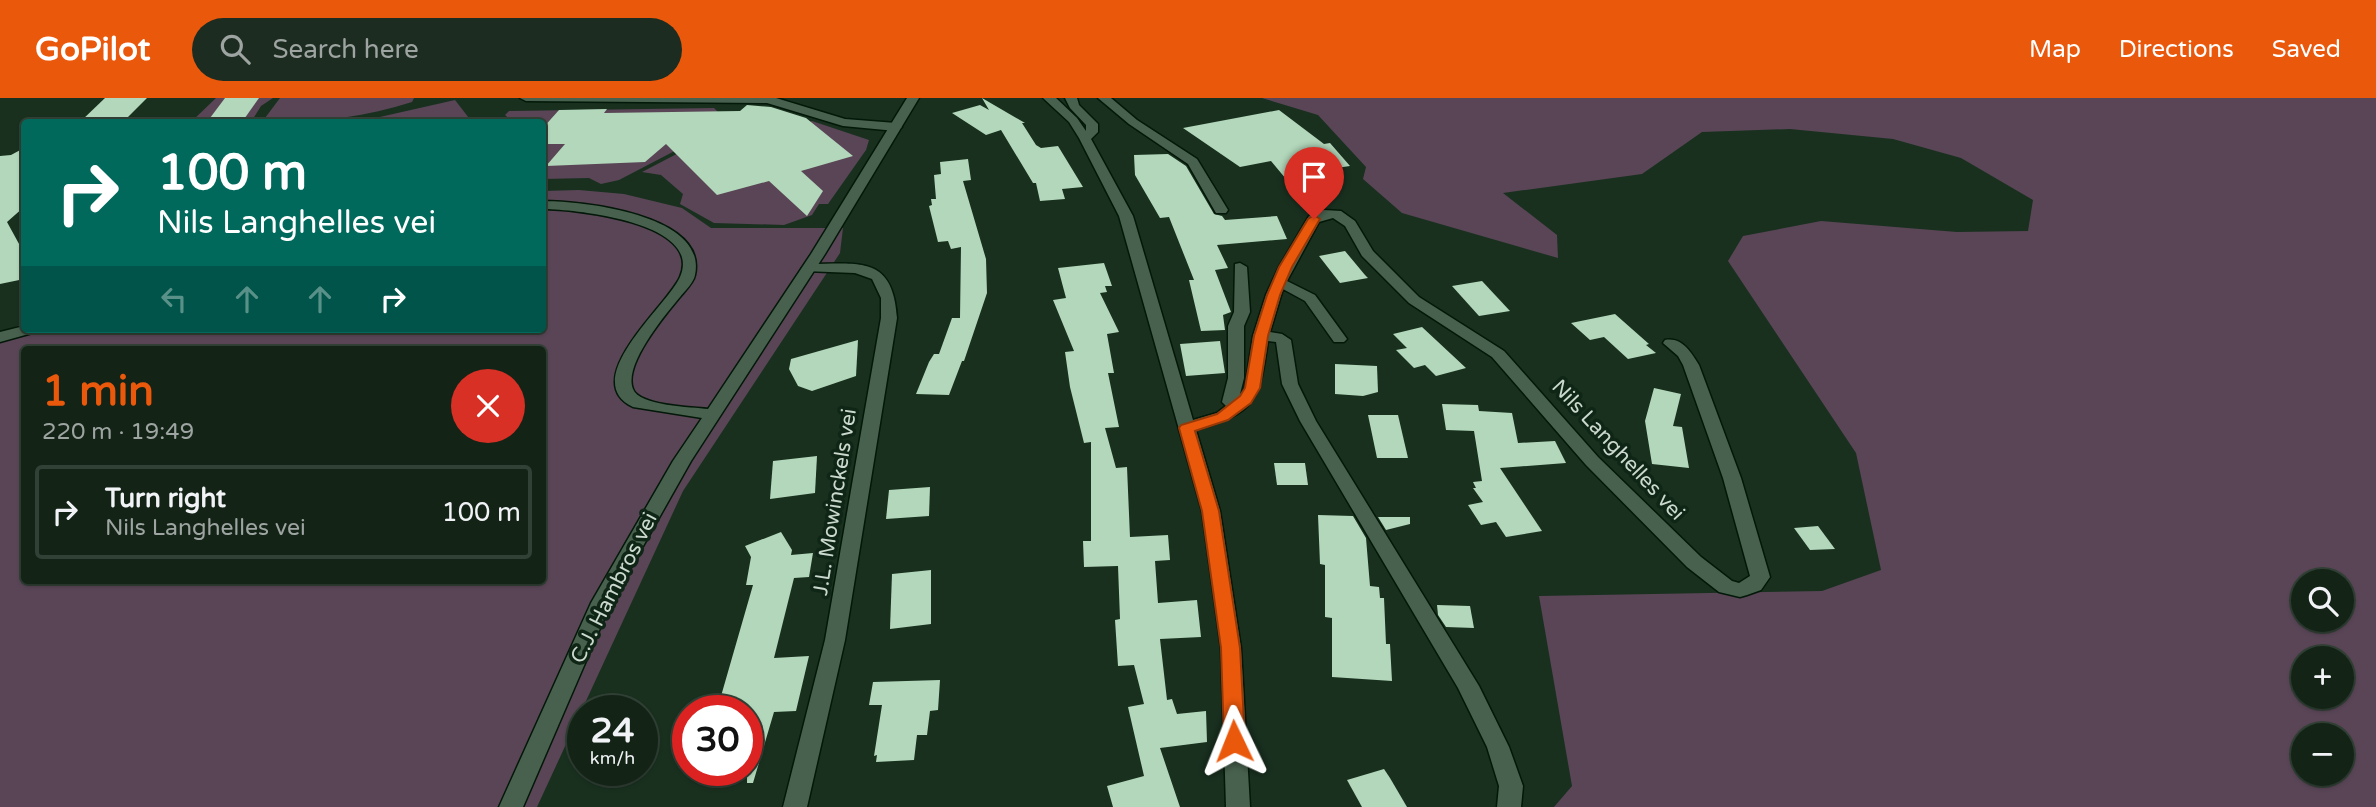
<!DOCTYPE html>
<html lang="en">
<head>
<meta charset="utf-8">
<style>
	:root { --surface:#132417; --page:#1c2c20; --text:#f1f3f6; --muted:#9da4a1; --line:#324136; --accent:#ea580c }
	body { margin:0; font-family:"Varela Round",sans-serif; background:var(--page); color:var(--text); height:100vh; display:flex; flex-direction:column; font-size:26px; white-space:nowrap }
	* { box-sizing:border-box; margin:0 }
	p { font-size:23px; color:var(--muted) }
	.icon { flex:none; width:38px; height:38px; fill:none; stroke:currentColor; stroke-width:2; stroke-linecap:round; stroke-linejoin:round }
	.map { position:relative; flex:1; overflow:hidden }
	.drawer { position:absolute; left:21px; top:248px; width:525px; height:238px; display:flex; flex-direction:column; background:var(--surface); border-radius:7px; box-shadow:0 2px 5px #0004,0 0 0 2px var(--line) }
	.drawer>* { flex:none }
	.guide { position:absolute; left:21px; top:21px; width:525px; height:214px; border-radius:7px; box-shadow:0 2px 5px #0004,0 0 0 2px var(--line); background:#00695c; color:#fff; overflow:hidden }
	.buttons { position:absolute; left:2291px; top:471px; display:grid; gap:14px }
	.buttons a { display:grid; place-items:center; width:63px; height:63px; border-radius:50%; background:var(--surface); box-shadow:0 2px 5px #0004,0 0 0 2px var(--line); font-size:35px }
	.speed { position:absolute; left:567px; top:597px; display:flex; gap:14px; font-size:35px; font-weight:700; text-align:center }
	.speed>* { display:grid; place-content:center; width:91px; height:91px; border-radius:50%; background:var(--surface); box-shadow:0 2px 5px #0004,0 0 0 2px var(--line); line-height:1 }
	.speed small { font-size:18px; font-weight:400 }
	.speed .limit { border:10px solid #d22; background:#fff; color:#111 }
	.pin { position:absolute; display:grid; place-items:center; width:60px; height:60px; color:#fff; margin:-72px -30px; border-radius:50% 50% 50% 0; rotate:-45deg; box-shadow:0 0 7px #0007 }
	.pin .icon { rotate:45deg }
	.me { position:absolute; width:77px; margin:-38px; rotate:358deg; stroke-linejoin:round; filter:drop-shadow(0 0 5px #0008) }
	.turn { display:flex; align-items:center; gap:24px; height:147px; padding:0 21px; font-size:32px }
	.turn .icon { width:91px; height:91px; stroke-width:2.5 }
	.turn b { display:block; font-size:49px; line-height:60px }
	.lanes { display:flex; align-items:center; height:66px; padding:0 21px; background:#0003; justify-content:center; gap:35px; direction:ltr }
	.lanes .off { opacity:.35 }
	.round { display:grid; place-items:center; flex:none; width:74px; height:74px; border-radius:37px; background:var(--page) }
	.headline { display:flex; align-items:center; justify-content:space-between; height:119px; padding:0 21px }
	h1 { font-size:42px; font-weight:700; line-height:52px; color:var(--accent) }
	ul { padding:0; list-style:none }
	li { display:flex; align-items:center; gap:21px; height:94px; margin:0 14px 10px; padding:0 7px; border:4px solid var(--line); border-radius:7px }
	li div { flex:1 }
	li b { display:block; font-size:26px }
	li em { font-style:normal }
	header { display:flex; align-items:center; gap:42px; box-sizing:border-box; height:98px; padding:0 35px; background:var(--accent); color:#fff }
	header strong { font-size:33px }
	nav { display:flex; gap:38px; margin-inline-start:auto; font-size:24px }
	.search { width:490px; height:63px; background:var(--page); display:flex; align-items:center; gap:18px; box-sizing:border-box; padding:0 24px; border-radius:38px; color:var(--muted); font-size:26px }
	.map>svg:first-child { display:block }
	.green { fill:#594556; fill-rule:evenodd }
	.building { fill:#b2d7ba }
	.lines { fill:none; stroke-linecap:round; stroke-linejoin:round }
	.street-casing { stroke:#031808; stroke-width:3 }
	.secondary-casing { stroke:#031808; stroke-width:3 }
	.street { fill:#48614e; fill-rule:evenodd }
	.secondary { fill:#48614e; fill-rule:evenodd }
	.route { fill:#ea580c; stroke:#983908; stroke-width:2 }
	.labels { text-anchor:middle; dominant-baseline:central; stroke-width:7; stroke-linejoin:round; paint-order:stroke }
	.street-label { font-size:21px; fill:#cad8cd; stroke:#0f2616 }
</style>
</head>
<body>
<header>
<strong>GoPilot</strong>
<div class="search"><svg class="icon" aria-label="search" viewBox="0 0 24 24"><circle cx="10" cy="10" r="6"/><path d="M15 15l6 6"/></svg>Search here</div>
<nav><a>Map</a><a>Directions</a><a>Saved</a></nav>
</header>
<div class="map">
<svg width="2376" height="709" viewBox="0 0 2376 709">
	<rect width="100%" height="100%" fill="#19301f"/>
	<g class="green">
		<path d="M216,0h57l-12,8 -10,16h-60z"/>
		<path d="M280,0h134l-2,4c-49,16 -98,21 -150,20z"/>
		<path d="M1262,0h1114v709h-822l18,-21 -33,-190 283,-5 59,-21 -25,-117 -128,-192 15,-25 78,-15 136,11 71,-1 5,-31 -72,-42 -68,-19 -103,-10 -88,3 -60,42 -139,19 54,42 1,23 -156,-45 -39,-34 3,-12 -48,-52zM2303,483h39v39h-39zM2303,560h39v38h-39zM2303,637h39v39h-39z"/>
		<path d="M455,2l17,22h-99l-2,-3z"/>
		<path d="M714,10l9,9 -35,27 -69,36 -18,4 -12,-6 -46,1 -1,-57h-29l-8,-7 4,-4z"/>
		<path d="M812,23l57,19 -3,10 -38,54h-9l-7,11 -28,10 -70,-2 -34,-19 3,-10 -22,-19 -19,-3 52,-27 103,-19z"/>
		<path d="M579,92l45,4 58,14 29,20h132l-3,25 -157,238 -146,316h-537v-473l24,-11v6h518l1,-138zM24,252h518v231h-518z"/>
	</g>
	<g class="building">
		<path d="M105,0h42l-24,24h-43z"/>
		<path d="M225,0h34l-17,24h-35z"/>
		<path d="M982,0l43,25h-3l14,22 5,3 17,-2 25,41 -21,2 3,10 -25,2 -4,-18h-3l-32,-53 -15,5 -34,-22 28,-8 9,5z"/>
		<path d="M747,7l24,2 35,11 47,38 -52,15 22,20 -16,25 -38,-35 -52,14 -51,-51 -21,18 -99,4 19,-22h-23v-15l17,-19 48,-1 -3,4 136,-2z"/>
		<path d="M1279,12l45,34 6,-1 20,23 -41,6 8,9 -26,4 -20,-24 -31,6 -57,-39z"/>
		<path d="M24,50v59l-17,15 17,31v26l-24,5v-128l11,-1z"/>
		<path d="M1168,56l18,12 28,48 8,2 3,4 52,-4 10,23 -70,6 11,23 -13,2 16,42 -8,3 2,15 -24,1 -12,-51h5l-25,-63 -9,1 -25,-43 -1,-20z"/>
		<path d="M968,61l3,21 -8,1 23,78 1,34 -23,68h-2l-13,34 -33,-1 13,-32 5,-8h5l13,-36h8l1,-71 -10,2 -3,-8 -10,1 -9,-36 3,-1 -1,-6h5l-2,-24 7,-1 -1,-12z"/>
		<path d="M1345,153l20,24 3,3 -28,5 -21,-27z"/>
		<path d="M1104,165l8,23h-7l2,6 -7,1 19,39 -12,2 7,39h-6l11,54 -14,1 11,40 11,-1 3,70 38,-2 2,25 -15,1 3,42 39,-3 4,37 -41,2 7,61 5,-1 5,15 29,-3 1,31 -47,6 20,59h-67l-6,-21 37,-10 -16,-69 16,-3 -10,-39 -16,1 -3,-46 5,-1 -2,-53 -34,1 -1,-26h8v-99l-7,1 -14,-56 -5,-35 9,-1 -21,-51 13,-2 -8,-30z"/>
		<path d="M1482,183l28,30 -31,5 -27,-30z"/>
		<path d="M1615,216l34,30 -3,1 10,8 -28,6 -24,-22 -14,3 -19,-17z"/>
		<path d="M1422,229l44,41 -30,8 -11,-11 -11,3 -18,-18 11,-2 -14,-14z"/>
		<path d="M858,242l-2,36 -44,15 -14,-5 -9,-17 2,-10z"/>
		<path d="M1220,243l5,32 -39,3 -6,-32z"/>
		<path d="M1335,266l42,2 1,26 -15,4 -28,-2z"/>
		<path d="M1654,290l27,6 -8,32 9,1 7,41 -37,-4 -7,-43z"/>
		<path d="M1442,306l36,1 1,6 33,2 6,30 37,-2 11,22 -66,5 42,63 -36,6 -10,-15 -15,3 -13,-20 15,-3 -10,-14h3l-3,-6 9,-1 -8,-50 -28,-1z"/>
		<path d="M1368,317h30l10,43h-31z"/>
		<path d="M817,358l-2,37 -45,6 3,-38z"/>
		<path d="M1274,365h31l3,22h-31z"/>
		<path d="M930,389l-1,29 -43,3 3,-29z"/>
		<path d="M1318,417l35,1 13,22 4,48 9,1 1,11h4l2,46h4l2,37 -60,-4v-59l-7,-1v-52l-5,-1z"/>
		<path d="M1378,419h32v7l-24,6z"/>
		<path d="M1818,428l17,23 -25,1 -16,-22z"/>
		<path d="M781,434l11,18 -1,5 22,-2 -4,24 -15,1 -20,80 35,-2 -13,55 -22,1 -21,71h-6v-73h-30l36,-125h-7l5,-28 -6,-11z"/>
		<path d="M931,472v54l-41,5 2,-55z"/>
		<path d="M1437,507l33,1 4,22 -28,-1 -8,-12z"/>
		<path d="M940,582l-2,30 -8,1 -3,24h-10l-3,25 -38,2 1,-7 -3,1 8,-51h-13l4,-23z"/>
		<path d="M1384,671l6,9 17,29h-45l-15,-27z"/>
	</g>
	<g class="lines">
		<g class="street-casing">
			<g id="street">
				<path d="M520,0h256l69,21 51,4 6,4 -6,4 -53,-5 -76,-23 -241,-2z"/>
				<path d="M1043,0h13l21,20 9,13v-6l-16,-17 -5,-10h12l2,7 19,19v8l-7,7 42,77 60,204 24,-7 9,-7 -4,-4 6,-24v-52l6,-14 1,-48 5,-1 7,4 3,45 -6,14v52l-4,16 5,-6 8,-52 13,-41 13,-28 30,-51 15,-6 17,1 14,10 18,30 46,46 85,54 94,106 103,100 31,24 7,2 11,-7 -27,-98 -40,-113 -5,-9 -15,-13 2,-3c17,-3 26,12 34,25l42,113 29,99 -9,13 -14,5 -7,2 -21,-5 -32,-25 -101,-102 -94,-108 -83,-54 -47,-47 -17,-30 -12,-8 -14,4 -32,59 28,14 32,44 -3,3h-10l-29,-41 -22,-12 -13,43 12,2 9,6 7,44 18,37 163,265 30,61 14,39 -2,21h-24l2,-21 -12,-39 -29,-59 -158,-267 -18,-37 -6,-42 -8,-1c-9,60 -11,71 -72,89l24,81 21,137 9,159h-24l-5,-159 -19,-137 -83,-295 -40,-78 -10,-16z"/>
				<path d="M1098,0h13l26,22 60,39 31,51 -2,3h-10l-28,-49 -59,-40z"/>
				<path d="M809,166c50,0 84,-9 88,54l-52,322 -38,167h-24l42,-167 56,-322v-20l-9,-19 -17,-6 -51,-2 -2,-3z"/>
			</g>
		</g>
		<g class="secondary-casing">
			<g id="secondary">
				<path d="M907,0h12l-94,156 -134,207 -80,142 -88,204h-24l92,-204 82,-142 29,-43 -69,-11c-56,-27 35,-102 47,-130 24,-55 -107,-68 -138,-68v-8c39,0 166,13 153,74 -1,7 -10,16 -15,22 -15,18 -57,68 -47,92 6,17 59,18 75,20l103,-155z"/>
				<path d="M24,228v3h15l-3,3 -36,10v-10z"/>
			</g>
		</g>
		<use href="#street" class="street"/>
		<use href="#secondary" class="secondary"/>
	</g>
	<path class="route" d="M1314,117l6,4 -28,48 -12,28 -12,41 -8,52 -9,15 -23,17 -33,11 24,80 21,137 5,93 -3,6 -8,2 -7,-2 -3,-6 -3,-93 -19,-137 -23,-83 2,-3 36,-11 23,-18 5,-8 9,-52 13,-41 12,-28 29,-48z"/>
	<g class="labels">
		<g class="street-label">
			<text transform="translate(1618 352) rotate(47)">Nils Langhelles vei</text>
			<text transform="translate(835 404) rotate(-81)">J.L. Mowinckels vei</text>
			<text transform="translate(614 490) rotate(-63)">C.J. Hambros vei</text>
		</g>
	</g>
</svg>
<div class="buttons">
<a><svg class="icon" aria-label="search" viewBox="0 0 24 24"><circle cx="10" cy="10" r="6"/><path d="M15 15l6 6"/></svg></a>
<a>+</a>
<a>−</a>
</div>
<div class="speed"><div>24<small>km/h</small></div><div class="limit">30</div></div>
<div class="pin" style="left:1314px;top:121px;background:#d93025"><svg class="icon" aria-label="arrive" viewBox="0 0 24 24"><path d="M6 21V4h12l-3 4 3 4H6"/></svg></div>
<svg class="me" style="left:1234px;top:643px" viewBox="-20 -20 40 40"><path d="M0-17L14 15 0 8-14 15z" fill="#ea580c" stroke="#fff" stroke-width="4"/></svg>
<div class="guide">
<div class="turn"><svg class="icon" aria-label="right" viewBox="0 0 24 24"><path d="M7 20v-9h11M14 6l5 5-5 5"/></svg><div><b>100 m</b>Nils Langhelles vei</div></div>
<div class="lanes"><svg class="icon off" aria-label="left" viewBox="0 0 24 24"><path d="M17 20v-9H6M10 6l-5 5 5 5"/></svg><svg class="icon off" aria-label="ahead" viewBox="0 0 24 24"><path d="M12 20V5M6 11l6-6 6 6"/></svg><svg class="icon off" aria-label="ahead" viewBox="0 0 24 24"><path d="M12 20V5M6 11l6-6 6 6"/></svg><svg class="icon" aria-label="right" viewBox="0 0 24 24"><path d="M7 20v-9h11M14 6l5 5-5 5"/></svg></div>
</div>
<section class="drawer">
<div class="headline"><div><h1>1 min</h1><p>220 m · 19:49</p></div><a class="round" style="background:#d93025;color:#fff"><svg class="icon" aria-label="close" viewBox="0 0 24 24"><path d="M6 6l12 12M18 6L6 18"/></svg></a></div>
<ul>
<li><svg class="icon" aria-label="right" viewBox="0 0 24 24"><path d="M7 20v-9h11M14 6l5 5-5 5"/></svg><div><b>Turn right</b><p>Nils Langhelles vei</p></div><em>100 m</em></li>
</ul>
</section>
</div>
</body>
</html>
